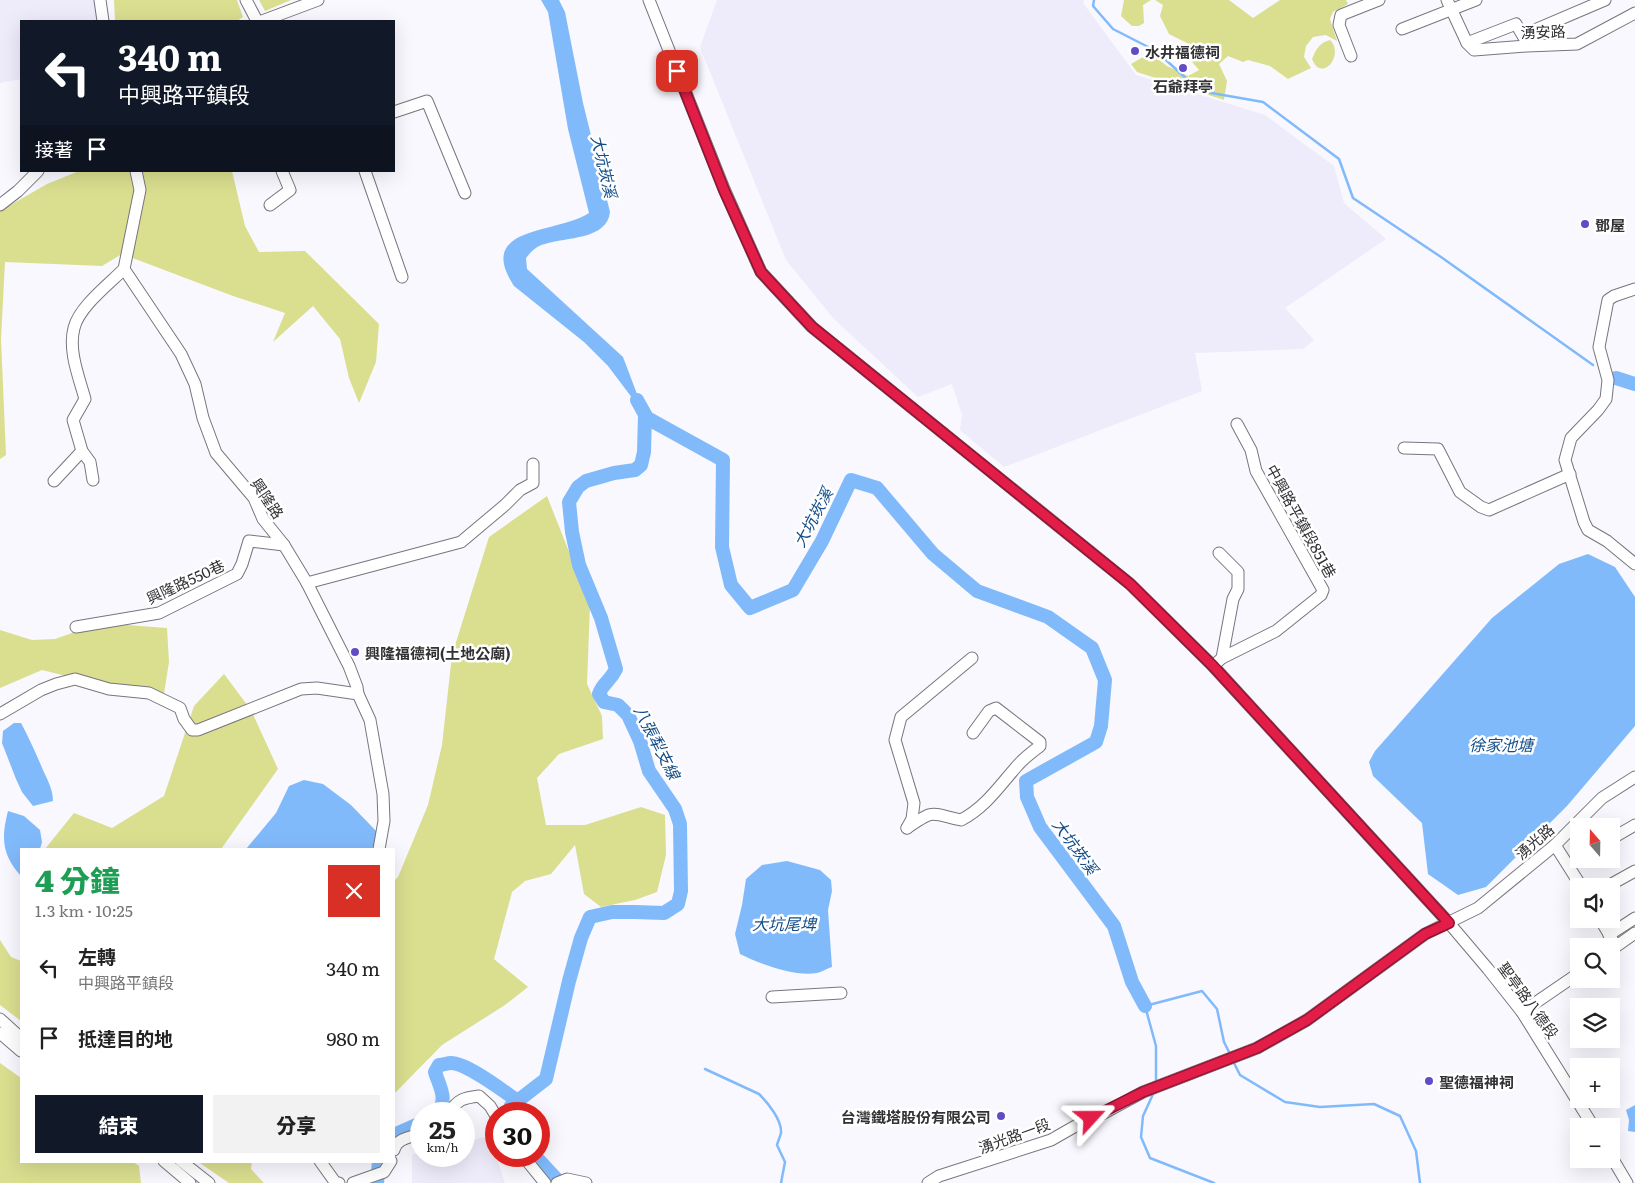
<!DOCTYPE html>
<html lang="zh-TW">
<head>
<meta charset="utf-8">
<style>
	:root { --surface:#fff; --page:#f2f2f2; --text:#222; --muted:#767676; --accent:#111827 }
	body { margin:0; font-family:Literata,"Noto Sans TC",serif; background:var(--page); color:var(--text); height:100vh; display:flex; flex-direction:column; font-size:19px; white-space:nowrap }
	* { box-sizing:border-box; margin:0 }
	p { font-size:16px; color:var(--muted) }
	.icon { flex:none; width:28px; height:28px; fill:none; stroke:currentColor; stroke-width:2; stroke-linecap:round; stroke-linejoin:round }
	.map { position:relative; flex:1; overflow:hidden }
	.sheet { position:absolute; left:20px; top:848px; width:375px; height:315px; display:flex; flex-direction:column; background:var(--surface); border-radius:0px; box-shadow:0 5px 20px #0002 }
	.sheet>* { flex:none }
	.guide { position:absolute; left:20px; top:20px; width:375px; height:152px; border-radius:0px; box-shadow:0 5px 20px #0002; background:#111827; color:#fff; overflow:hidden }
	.needle { width:32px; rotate:340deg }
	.controls { position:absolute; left:1570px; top:818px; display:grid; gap:10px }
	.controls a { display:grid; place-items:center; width:50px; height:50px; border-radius:0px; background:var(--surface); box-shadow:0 5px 20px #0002; font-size:25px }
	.speed { position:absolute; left:410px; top:1102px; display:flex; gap:10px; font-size:25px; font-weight:700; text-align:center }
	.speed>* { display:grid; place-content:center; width:65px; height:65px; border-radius:50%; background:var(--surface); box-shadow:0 5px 20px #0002; line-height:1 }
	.speed small { font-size:12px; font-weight:400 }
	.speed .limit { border:8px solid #d22; background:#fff; color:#111 }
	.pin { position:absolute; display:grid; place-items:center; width:42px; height:42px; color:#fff; margin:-21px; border-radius:10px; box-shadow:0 2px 8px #0006 }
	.me { position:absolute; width:55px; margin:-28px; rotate:66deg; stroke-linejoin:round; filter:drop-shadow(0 0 4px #0008) }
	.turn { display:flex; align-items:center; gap:18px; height:105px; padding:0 15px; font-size:22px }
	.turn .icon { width:65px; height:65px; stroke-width:2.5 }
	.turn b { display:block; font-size:35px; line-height:42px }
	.then { display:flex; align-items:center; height:48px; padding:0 15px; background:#0003; gap:10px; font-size:19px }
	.round { display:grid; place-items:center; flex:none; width:52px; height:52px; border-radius:0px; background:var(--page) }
	.headline { display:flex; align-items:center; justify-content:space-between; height:85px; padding:0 15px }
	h1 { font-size:30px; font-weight:800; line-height:38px; color:#1e9e55 }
	.primary-button { display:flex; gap:10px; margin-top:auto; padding:10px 15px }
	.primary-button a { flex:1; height:58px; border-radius:0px; background:var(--accent); color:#fff; font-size:20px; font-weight:800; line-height:58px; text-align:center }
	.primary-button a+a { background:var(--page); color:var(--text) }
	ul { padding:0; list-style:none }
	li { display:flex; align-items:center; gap:15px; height:70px; padding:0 15px }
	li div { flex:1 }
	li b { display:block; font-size:19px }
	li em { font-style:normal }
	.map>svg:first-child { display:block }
	.built { fill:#eeebfa }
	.green { fill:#dade8f }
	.water { fill:#81bafb }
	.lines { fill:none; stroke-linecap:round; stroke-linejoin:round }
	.stream { stroke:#81bafb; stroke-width:2.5 }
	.river { stroke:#81bafb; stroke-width:14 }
	.minor-casing { stroke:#77767d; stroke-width:13 }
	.minor { stroke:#fff; stroke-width:11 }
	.route-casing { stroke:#92132f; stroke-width:12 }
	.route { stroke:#e11d48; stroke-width:9 }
	.poi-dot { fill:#614cc5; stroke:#fff; stroke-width:2 }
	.labels { text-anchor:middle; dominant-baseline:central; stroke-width:5; stroke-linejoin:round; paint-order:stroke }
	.street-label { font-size:15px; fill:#323235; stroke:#fff }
	.poi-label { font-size:15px; font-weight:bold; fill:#323235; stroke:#fff; text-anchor:start }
	.water-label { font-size:16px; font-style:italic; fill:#134d88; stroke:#fff }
</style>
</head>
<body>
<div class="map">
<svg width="1635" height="1183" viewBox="0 0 1635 1183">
	<rect width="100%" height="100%" fill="#f9f8fe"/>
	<g class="built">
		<path d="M0,0h96l3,21h-78v58l-21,4z"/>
		<path d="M717,0h367l-1,3 53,72 129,40 69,51 10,37 42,36 -101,69 29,32 -11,9 -108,4 7,38 -198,76 -44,-37 2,-15 -10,-31 -34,13 -84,-78 -48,-59 -86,-213z"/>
		<path d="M489,1136l16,47h-93v-28l9,-3v4h43v-14z"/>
	</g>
	<g class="green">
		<path d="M114,0h123l6,17 -6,4h-122z"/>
		<path d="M259,0h32l-26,11z"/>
		<path d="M1124,0h27l-8,5 1,18 -5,3h-7l-11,-10z"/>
		<path d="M1155,0h74l24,18 27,-18h66l2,4 -15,8 -3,7 7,22 -11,-6 -13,2 -7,9 -2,11 7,11 -23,11 -18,-13 -22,-6 -5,2 -15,-6 -9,8 8,17 -3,19 -87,-28 -6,-8 19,-11 17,13 21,10 11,-6 -12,-14v-13l-18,-9 -9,-18 3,-11z"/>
		<path d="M1330,40c15,14 -8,44 -18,19 4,-10 7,-16 18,-19z"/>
		<path d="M79,171h153l13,55 14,26 46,-1 74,73 -3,38 -17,41 -10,-25 -9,-39 -27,-33 -40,36 12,-29 -52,-17 -111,-42 -20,12 -97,-4 -4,77 5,116 -6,4v-248l47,-27z"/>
		<path d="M547,496l43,109 -3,79 15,32 1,23 -44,15 -22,24 9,47h39l56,-18 24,8 1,40 -9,37 -22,8 -34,7 -17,-13 -9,-49 -24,29 -26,7 -13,11 -18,67 34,28 -23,18 -63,40 -48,49v-213l4,-4 30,-72 14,-60 10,-90 37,-118z"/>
		<path d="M100,623l67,5 2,34 -6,38 -121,-30 -42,18v-58l32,10 23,-1z"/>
		<path d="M224,674l27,36 27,59 -57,80h-176l29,-36 38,15 52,-32 30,-90z"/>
		<path d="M0,940l11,17 10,4v60l-21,-16z"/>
		<path d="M0,1063l21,15v83h111l7,5 2,17h-141z"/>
		<path d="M197,1161h55l-1,8 13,14h-35z"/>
	</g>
	<g class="water">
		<path d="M541,0h18l6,12 18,91 27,109c-3,28 -44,25 -65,32 -9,2 -13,7 -19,14l1,11 96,88 22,58 -37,-49 -24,-24 -70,-56c-40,-61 44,-52 75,-73l-21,-84 -20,-117z"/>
		<path d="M1588,554l27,13 20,30v129l-68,80 -81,81 -28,8 -30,-21 -6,-51 -49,-47 -4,-14 6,-11 117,-133 67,-54z"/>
		<path d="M14,723h7c7,13 13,26 19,40 5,13 13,24 13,38l-20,5 -11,-14 -6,-13 -14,-36 1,-12z"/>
		<path d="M304,780l19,4 28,21 28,29 -7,15h-126l30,-36 13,-27z"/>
		<path d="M8,811l16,5 16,14 2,12 -2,7h-19v27c-19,-21 -20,-38 -13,-65z"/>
		<path d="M787,861l33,9 11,10 1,11 -4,19 4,57c-4,1 -10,5 -15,6 -22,4 -57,-9 -77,-19l-5,-20 7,-29 4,-26 16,-14z"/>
		<path d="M1635,1105v27l-7,-1 1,-11 -3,-10z"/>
	</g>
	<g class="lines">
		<g class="stream">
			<path d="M1094,0l-1,6 20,23 43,22 44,40 63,11 76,57 14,39 88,59 152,108"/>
			<path d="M1233,1061l7,14 45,27 35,5 54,-3 26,12 16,35 4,32"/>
			<path d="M705,1069l54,25c9,9 23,26 22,39 -1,4 -3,8 -4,12l8,17 -4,21"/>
			<path d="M1156,1082v-36l-11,-40 57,-15 15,18 7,33 6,12"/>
			<path d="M1154,1092l-11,24 -2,21 9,21 64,25"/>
		</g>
		<g class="river">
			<path d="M1616,378l19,6"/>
			<path d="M637,400l10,18 76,42 -1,87 9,38 19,23 43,-18 29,-49 29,-61 26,8 56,66 44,37 71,26 44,31 13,32 -4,46 -5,16 -70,39 1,16 13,30 74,99 18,56 13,24"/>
			<path d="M435,1114c15,-13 4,-28 0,-42l4,-7c4,0 8,-2 12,-2 16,0 52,28 67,38"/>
			<path d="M510,1114l1,-8 35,-27 23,-98 12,-43 9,-21 22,-5h23l29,1 14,-9 3,-13 -1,-67 -5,-15 -26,-38 -9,-30 -12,-26 -10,-10 -14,-3 -5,-8c4,-12 11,-12 17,-25l-15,-51 -22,-53 -7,-33 -3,-30 9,-15 8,-6 28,-8 21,-3 6,-5 3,-13 1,-37"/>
			<path d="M394,1135l27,-12"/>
			<path d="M535,1156l25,27"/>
			<path d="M377,1183l2,-22"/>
		</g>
		<g class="minor-casing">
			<g id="minor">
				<path d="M100,0l3,21"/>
				<path d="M246,0l11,21"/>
				<path d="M649,0l75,189 37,83 51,55 318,257 83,82 236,257 39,46 34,43 71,114"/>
				<path d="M1447,0l20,43 7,7 53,-4 50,-2 58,-31"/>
				<path d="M262,21l56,-21"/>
				<path d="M1402,29l74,-29"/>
				<path d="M1523,35l82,-35"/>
				<path d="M1467,43l49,-19 10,17"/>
				<path d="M1351,56l-12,-31 2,-10 38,-15"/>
				<path d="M394,112l33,-11 38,92"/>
				<path d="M136,171l4,19 -16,79 57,85 14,30 8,34 13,35 38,45 9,21 21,26 23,38 42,83 8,21 1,7 12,26 13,74 1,27 -5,28"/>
				<path d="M365,171l37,106"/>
				<path d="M0,205l18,-14 20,-20"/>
				<path d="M270,205l20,-15 -8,-19"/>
				<path d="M1635,289l-21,7 -6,4 -9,47 9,33 -2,19 -8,11 -27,28 -6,22 19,62 4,8 19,11 28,23"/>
				<path d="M1404,448l34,1 22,43 21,15 8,3 81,-36"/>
				<path d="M93,480l-3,-18 -8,-11 -9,-31 12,-21c-6,-22 -17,-48 -11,-71 5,-21 35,-44 50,-59"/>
				<path d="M54,481l28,-30"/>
				<path d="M1219,553l19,19v17l-5,10 -11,59"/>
				<path d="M307,583l154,-41 44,-37 15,-15 13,-7v-19"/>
				<path d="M76,627l83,-14 78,-39 5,-10 7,-23 35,4"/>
				<path d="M1213,666l9,-8 54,-27 45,-36 2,-5 -67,-119 -5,-21 -14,-26"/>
				<path d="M0,714l41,-24 15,-6 19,-5 34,10 40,4 31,15 4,11 8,11h6l103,-41 16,-1 41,6"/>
				<path d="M907,828c28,-19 22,-15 54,-8 25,-13 39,-35 57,-55 6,-7 14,-13 22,-19v-4l-44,-34 -7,3 -16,22"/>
				<path d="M907,828l5,-9 2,-16 -19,-63 6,-23 71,-59"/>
				<path d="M1611,839l24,-14"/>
				<path d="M1555,845l26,41"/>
				<path d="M1608,886l27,-15"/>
				<path d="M1600,919l16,27"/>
				<path d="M1609,935l26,-17"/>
				<path d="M1611,950l24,-17"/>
				<path d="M772,997l69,-4"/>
				<path d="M1522,1012l57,-39"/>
				<path d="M0,1019l21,19"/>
				<path d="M0,1033l21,18"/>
				<path d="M448,1114c10,-15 15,-16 31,-18l11,10 6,10"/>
				<path d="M394,1150c3,-12 17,-13 27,-16"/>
				<path d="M523,1156l22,27"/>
				<path d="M1611,1156l16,27"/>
				<path d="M164,1161l26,22"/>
				<path d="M181,1161l28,22"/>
				<path d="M320,1161l15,21 4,1"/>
				<path d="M353,1183l31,-11 7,-11"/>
				<path d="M557,1183l10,-4 19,4"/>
				<path d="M928,1183l11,-7 112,-36 28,-16 25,-11 39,-21 114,-44 50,-28 118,-86 53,-26 77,-63 47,-47 33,-21"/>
			</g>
		</g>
		<use href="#minor" class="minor"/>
	</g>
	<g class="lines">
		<g class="route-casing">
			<path id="route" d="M677,71l47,119 37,82 51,55 318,257 83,82 236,257 -24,11 -118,86 -50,28 -114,44 -52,26"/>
		</g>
		<use href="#route" class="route"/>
	</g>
	<g class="poi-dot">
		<circle cx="1135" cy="51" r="5"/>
		<circle cx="1183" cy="68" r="5"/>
		<circle cx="1585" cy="224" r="5"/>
		<circle cx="355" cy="652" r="5"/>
		<circle cx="1429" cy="1081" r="5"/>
		<circle cx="1001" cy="1116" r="5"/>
	</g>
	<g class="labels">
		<g class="street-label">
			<text transform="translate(1543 31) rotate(-2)">湧安路</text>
			<text transform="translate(268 498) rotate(56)">興隆路</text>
			<text transform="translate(1302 521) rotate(61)">中興路平鎮段851巷</text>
			<text transform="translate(185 581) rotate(-25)">興隆路550巷</text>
			<text transform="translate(1534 841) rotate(-41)">湧光路</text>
			<text transform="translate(1529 1000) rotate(54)">聖亭路八德段</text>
			<text transform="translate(1014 1135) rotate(-20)">湧光路一段</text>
		</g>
		<g class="poi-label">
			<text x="1145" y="51">水井福德祠</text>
			<text x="1183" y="85" text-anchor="middle">石爺拜亭</text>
			<text x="1595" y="224">鄧屋</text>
			<text x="365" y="652">興隆福德祠(土地公廟)</text>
			<text x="1439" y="1081">聖德福神祠</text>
			<text x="991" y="1116" text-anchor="end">台灣鐵塔股份有限公司</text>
		</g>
		<g class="water-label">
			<text transform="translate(605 166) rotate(77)">大坑崁溪</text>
			<text transform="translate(812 517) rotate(-62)">大坑崁溪</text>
			<text transform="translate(658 742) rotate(63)">八張犁支線</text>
			<text x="1501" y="744">徐家池塘</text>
			<text transform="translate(1076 846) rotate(54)">大坑崁溪</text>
			<text x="784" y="923">大坑尾埤</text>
		</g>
	</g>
</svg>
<div class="controls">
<a><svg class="needle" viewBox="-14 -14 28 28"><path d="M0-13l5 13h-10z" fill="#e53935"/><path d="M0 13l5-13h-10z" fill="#767676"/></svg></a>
<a><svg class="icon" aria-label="sound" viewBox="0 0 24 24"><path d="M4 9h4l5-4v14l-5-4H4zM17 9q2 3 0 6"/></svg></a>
<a><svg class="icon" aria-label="search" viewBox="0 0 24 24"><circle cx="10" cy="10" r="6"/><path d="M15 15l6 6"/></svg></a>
<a><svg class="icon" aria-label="layers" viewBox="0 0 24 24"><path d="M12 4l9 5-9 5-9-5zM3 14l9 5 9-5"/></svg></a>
<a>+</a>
<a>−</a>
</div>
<div class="speed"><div>25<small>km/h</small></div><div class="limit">30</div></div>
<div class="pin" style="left:677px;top:71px;background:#d93025"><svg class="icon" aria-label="arrive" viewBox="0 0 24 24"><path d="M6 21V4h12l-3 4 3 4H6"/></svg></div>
<svg class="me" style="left:1091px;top:1118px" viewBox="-20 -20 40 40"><path d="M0-17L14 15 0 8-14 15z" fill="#e11d48" stroke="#fff" stroke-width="4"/></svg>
<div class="guide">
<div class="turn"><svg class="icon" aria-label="left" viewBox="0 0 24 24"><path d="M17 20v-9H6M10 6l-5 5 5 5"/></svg><div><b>340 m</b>中興路平鎮段</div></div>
<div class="then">接著<svg class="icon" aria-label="arrive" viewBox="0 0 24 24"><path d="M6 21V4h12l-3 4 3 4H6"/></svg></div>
</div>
<section class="sheet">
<div class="headline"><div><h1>4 分鐘</h1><p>1.3 km · 10:25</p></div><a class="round" style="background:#d93025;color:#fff"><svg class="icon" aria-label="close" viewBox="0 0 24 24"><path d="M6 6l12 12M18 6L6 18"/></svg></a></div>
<ul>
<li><svg class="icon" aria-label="left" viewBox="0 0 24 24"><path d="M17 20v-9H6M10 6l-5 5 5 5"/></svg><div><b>左轉</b><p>中興路平鎮段</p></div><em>340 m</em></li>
<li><svg class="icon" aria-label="arrive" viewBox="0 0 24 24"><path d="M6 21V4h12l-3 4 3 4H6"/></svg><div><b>抵達目的地</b></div><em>980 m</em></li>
</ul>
<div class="primary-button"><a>結束</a><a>分享</a></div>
</section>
</div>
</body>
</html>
